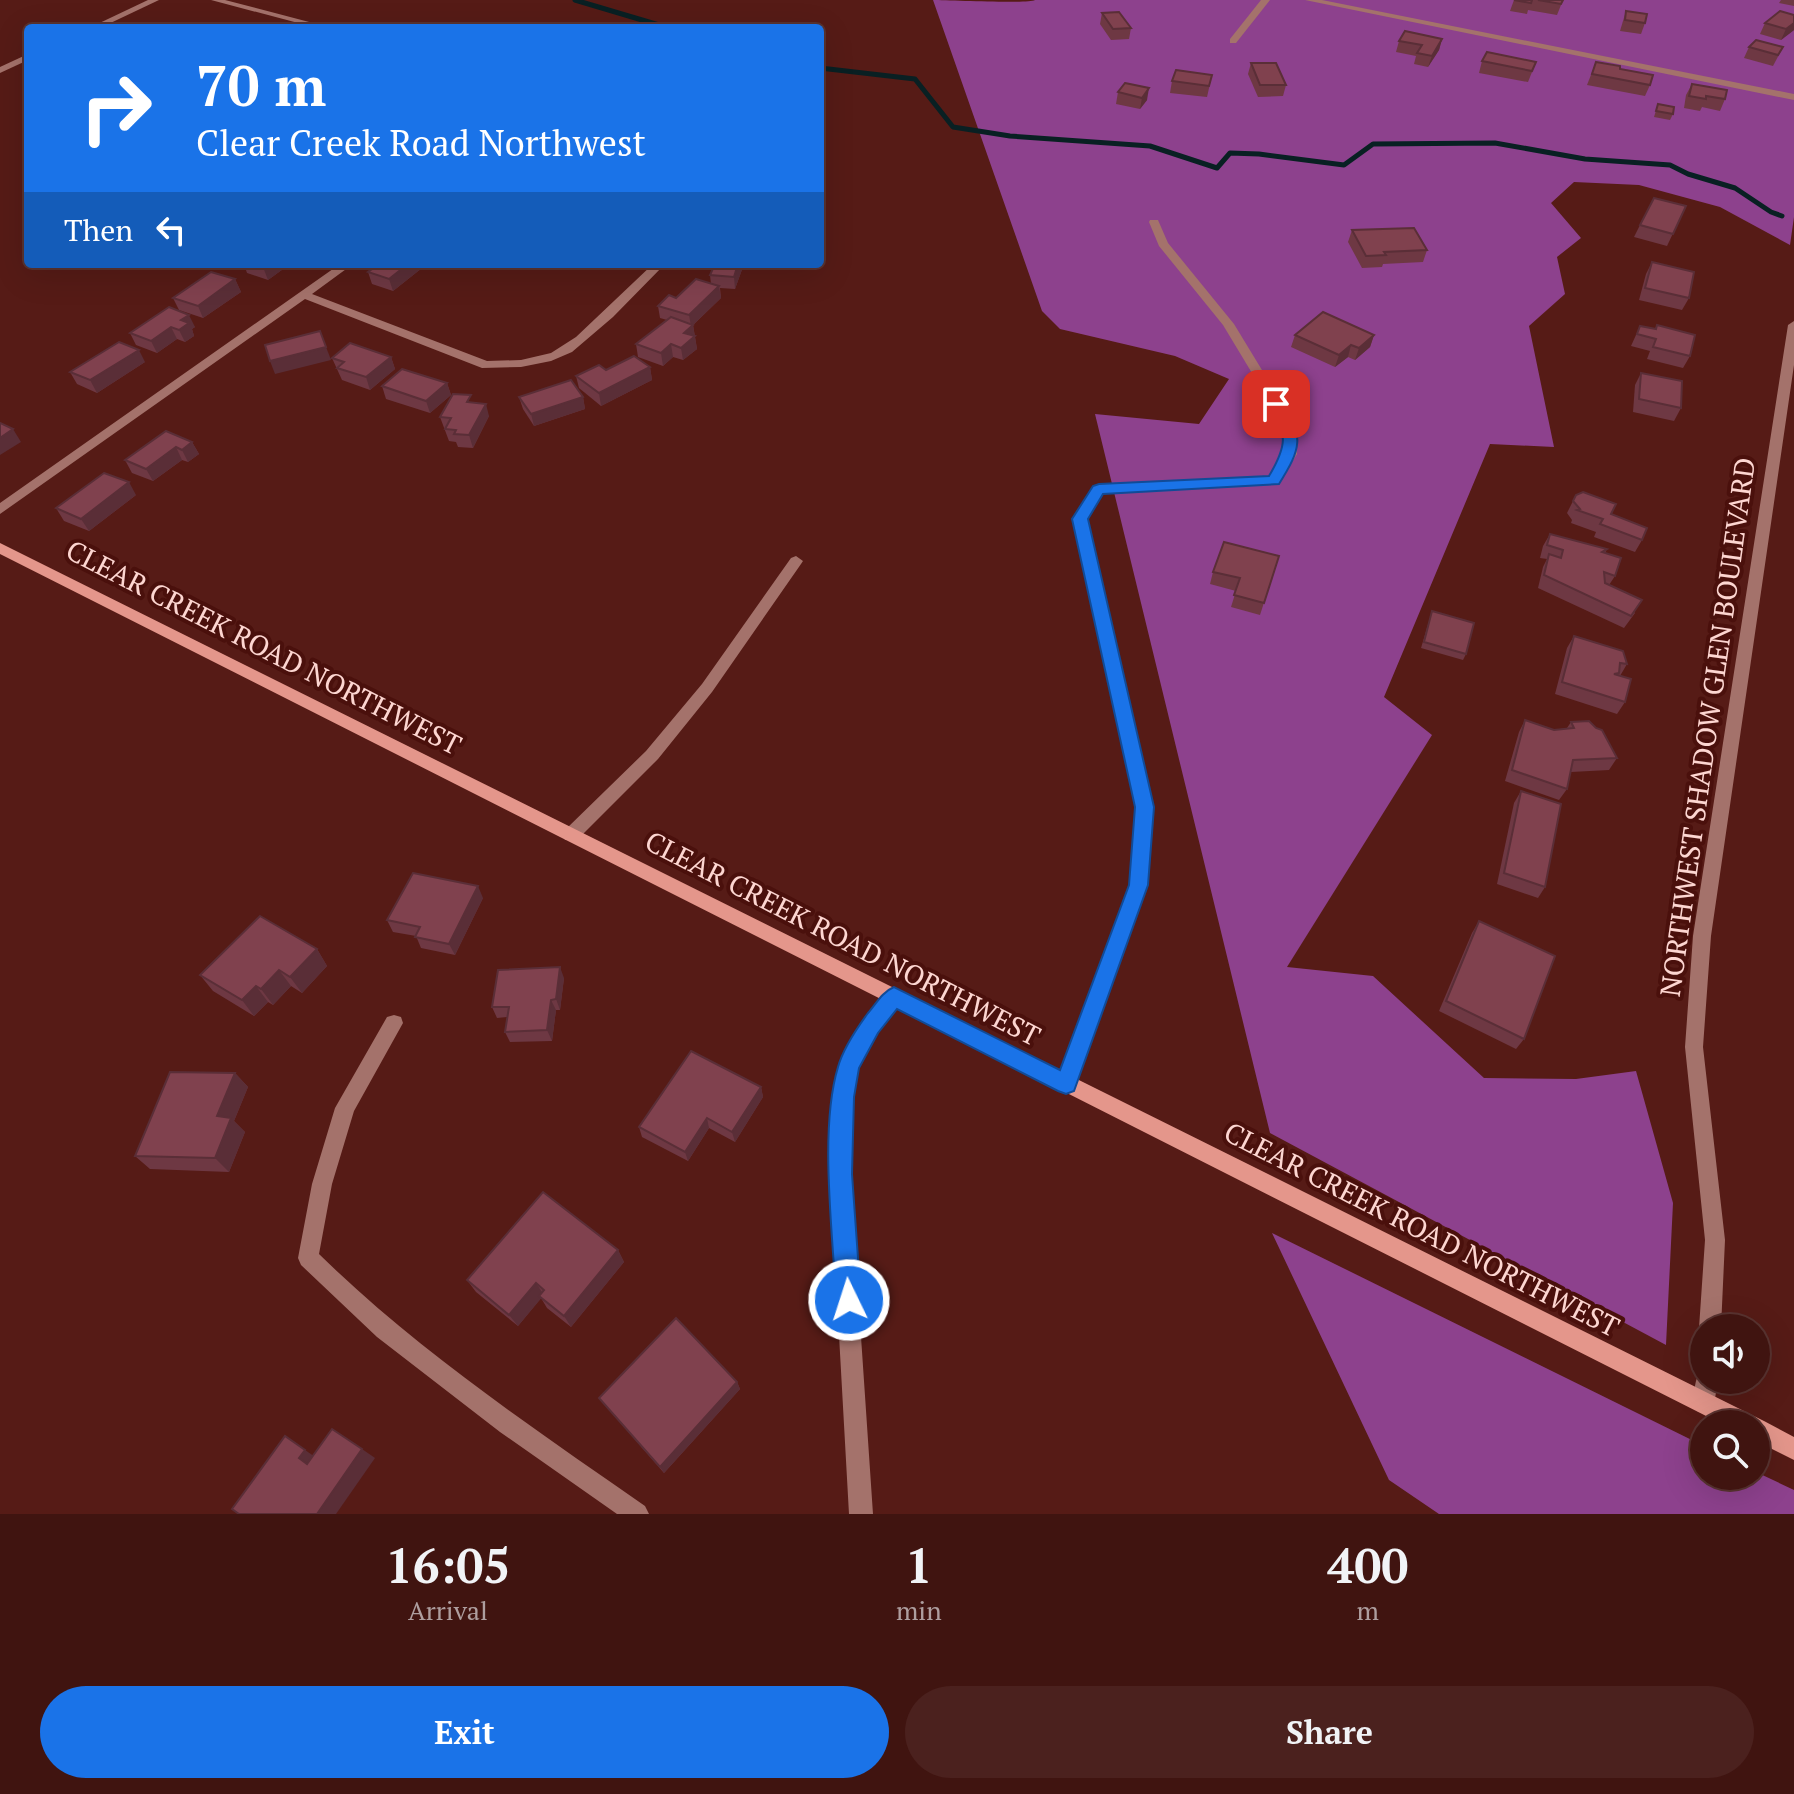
<!DOCTYPE html>
<html lang="en">
<head>
<meta charset="utf-8">
<style>
	:root { --surface:#401410; --page:#4b211e; --text:#f1f3f6; --muted:#ae9e9f; --line:#593330; --accent:#1a73e8 }
	body { margin:0; font-family:"PT Serif",serif; background:var(--page); color:var(--text); height:100vh; display:flex; flex-direction:column; font-size:30px; white-space:nowrap }
	* { box-sizing:border-box; margin:0 }
	p { font-size:26px; color:var(--muted) }
	.icon { flex:none; width:44px; height:44px; fill:none; stroke:currentColor; stroke-width:2; stroke-linecap:round; stroke-linejoin:round }
	.map { position:relative; height:1514px; overflow:hidden }
	.sheet { display:flex; flex-direction:column; background:var(--surface); flex:1 }
	.sheet>* { flex:none }
	.hud { position:absolute; left:24px; top:24px; width:800px; height:244px; border-radius:8px; box-shadow:0 8px 32px #0002,0 0 0 2px var(--line); background:#1a73e8; color:#fff; overflow:hidden }
	.controls { position:absolute; left:1690px; top:1314px; display:grid; gap:16px }
	.controls a { display:grid; place-items:center; width:80px; height:80px; border-radius:50%; background:var(--surface); box-shadow:0 8px 32px #0002,0 0 0 2px var(--line); font-size:40px }
	.pin { position:absolute; display:grid; place-items:center; width:68px; height:68px; color:#fff; margin:-34px; border-radius:16px; box-shadow:0 4px 12px #0006 }
	.me { position:absolute; width:88px; margin:-44px; rotate:356deg; stroke-linejoin:round; filter:drop-shadow(0 0 6px #0008) }
	.turn { display:flex; align-items:center; gap:28px; height:168px; padding:0 40px; font-size:36px }
	.turn .icon { width:104px; height:104px; stroke-width:2.5 }
	.turn b { display:block; font-size:56px; line-height:68px }
	.then { display:flex; align-items:center; height:76px; padding:0 40px; background:#0003; gap:16px; font-size:30px }
	.eta { display:flex; justify-content:space-evenly; align-items:center; height:136px; text-align:center }
	.eta b { font-size:48px; font-weight:800; line-height:56px }
	.cta { display:flex; gap:16px; margin-top:auto; padding:16px 40px }
	.cta a { flex:1; height:92px; border-radius:48px; background:var(--accent); color:#fff; font-size:32px; font-weight:800; line-height:92px; text-align:center }
	.cta a+a { background:var(--page); color:var(--text) }
	.map>svg:first-child { display:block }
	.forest { fill:#8d418d }
	.lines { fill:none; stroke-linecap:round; stroke-linejoin:round }
	.stream { stroke:#092023; stroke-width:5 }
	.minor { fill:#a4726b; fill-rule:evenodd }
	.secondary { fill:#e4968b; fill-rule:evenodd }
	.wall { fill:#6e3843 }
	.shaded-wall { fill:#5a2e37 }
	.building { fill:#80414e; stroke:#5a2e37; stroke-width:2 }
	.route { fill:#1a73e8; stroke:#114b97; stroke-width:2 }
	.labels { text-anchor:middle; dominant-baseline:central; stroke-width:8; stroke-linejoin:round; paint-order:stroke }
	.street-label { font-size:28px; fill:#fdd6d1; stroke:#4a100c }
</style>
</head>
<body>
<div class="map">
<svg width="1794" height="1514" viewBox="0 0 1794 1514">
	<rect width="100%" height="100%" fill="#561b16"/>
	<g class="forest">
		<path d="M933,0c17,0 94,4 102,0h759v217l-4,28 -70,-38 -81,-22 -65,-3 -23,21 30,35 -24,19 8,37 -36,32 25,121 -64,-3 -106,253 48,38 -145,232 86,9 111,102 92,1 60,-8 37,132 -7,142 -396,-212 -175,-719 104,10 30,-45 -54,-23 -115,-27 -18,-18z"/>
		<path d="M1272,1233l432,213v30h52v-4l38,18v24h-355l-50,-34z"/>
	</g>
	<g class="lines">
		<g class="stream">
			<path d="M575,0l94,28"/>
			<path d="M820,68l95,11 38,48 57,9 140,10 67,22 13,-15 29,1 85,11 29,-21 122,-1 90,16 85,6 18,9 47,14 36,24 11,4"/>
		</g>
		<g class="minor">
			<path d="M148,0h11l-59,28h-11z"/>
			<path d="M211,0h14l107,28h-15z"/>
			<path d="M1261,0h9l-34,43h-6v-4z"/>
			<path d="M1305,0h17l472,94v6z"/>
			<path d="M28,54v6l-28,13v-6z"/>
			<path d="M1150,220h8l10,23 66,81 62,102 1,28 -18,29 -176,10 -16,26 66,288 -5,78 -72,199 -3,6 -7,3 -7,-3 -3,-6 74,-199 7,-78 -64,-288 21,-33 176,-10 13,-22 1,-28 -61,-101 -64,-79 -10,-24z"/>
			<path d="M340,264h13l-41,30 175,67 34,-1 30,-7 25,-16 77,-73h12l-52,53 -41,35 -21,9 -30,6 -39,1 -177,-69 -305,215v-11z"/>
			<path d="M1794,321v44l-83,571 -8,111 22,193 -4,88h-17v8l-5,-8 6,-88 -20,-193 8,-111 95,-611z"/>
			<path d="M796,556l7,5 -2,3 -89,128 -54,67 -81,81h-12l-2,-5 2,-5 81,-79 56,-67 89,-126z"/>
			<path d="M894,989l6,2 3,6 -38,55 -6,14 -6,31 -3,77 23,340h-24l-19,-340 3,-77 6,-31 12,-26 37,-49z"/>
			<path d="M394,1015l7,2 2,6 -49,88 -22,73 -13,70c99,97 213,173 326,252l4,8h-32l-117,-82 -123,-95 -76,-72 -3,-7 14,-74 23,-76 52,-91z"/>
			<path d="M1704,1370v10h14l-5,31 -8,3 -8,-3c-5,-12 -3,-27 2,-39z"/>
		</g>
		<path class="secondary" d="M0,543l1764,878 30,16v23l-38,-19v-17h-34l-1722,-870z"/>
	</g>
	<g class="wall">
		<path d="M1514,0h49l-6,15 -29,-5 -1,4 -17,-3z"/>
		<path d="M1781,0h13v6l-15,-3z"/>
		<path d="M1626,11l19,12 -4,11 -21,-3z"/>
		<path d="M1102,13l29,15 -2,11 -18,1 -11,-16z"/>
		<path d="M1794,15v15l-13,10 -21,-6 5,-11z"/>
		<path d="M1442,39l-3,11 -11,17 -14,-3 2,-8 -20,-4 3,-11z"/>
		<path d="M1749,47h34l-10,19 -29,-8z"/>
		<path d="M1482,61l54,1 -8,20 -49,-9z"/>
		<path d="M1596,62l24,7 30,16 -5,11 -58,-11z"/>
		<path d="M1251,63l35,22 -3,11 -25,1 -10,-23z"/>
		<path d="M1212,75l-5,22 -37,-4 2,-12z"/>
		<path d="M1125,83l22,17 -7,9 -24,-5 2,-12z"/>
		<path d="M1692,84l33,15 -5,12 -18,-4 -2,4 -16,-3 2,-13z"/>
		<path d="M1658,104l15,10 -3,6 -16,-3z"/>
		<path d="M1686,206l-19,40 -33,-9 6,-12z"/>
		<path d="M1352,230l75,20 -4,12 -40,2 -1,3 -20,1 -14,-26z"/>
		<path d="M1652,262l37,36 -7,12 -43,-10 7,-26z"/>
		<path d="M244,264h46l-22,16 -21,-7z"/>
		<path d="M379,264h42l1,4 -29,23 -21,-7 -4,-12z"/>
		<path d="M715,264h29l-9,25 -15,-1 1,10 -28,27 4,24 -14,11 -10,-3 -10,9 -25,-9 -2,-13 31,-24 -7,-2 -2,-12 53,-22 -1,-9z"/>
		<path d="M235,279l6,13 -38,26 -24,-8 -6,-12z"/>
		<path d="M169,307l26,20 -3,2 2,7 -9,6 -8,-3 -20,14 -21,-8 -6,-12z"/>
		<path d="M1657,325l33,31 -7,12 -36,-9 3,-8 -19,-5 9,-20 15,3z"/>
		<path d="M1295,335h79l-4,12 -15,13 -7,-3 -13,10 -44,-20z"/>
		<path d="M391,357l4,12 -25,21 -28,-10 -10,-22z"/>
		<path d="M145,362l-48,31 -20,-9 -7,-12z"/>
		<path d="M650,367l2,13 -51,26 -22,-18 -3,-12z"/>
		<path d="M1641,373l40,35 -7,13 -41,-9 2,-27z"/>
		<path d="M447,383l4,12 -21,18 -44,-14 -4,-13z"/>
		<path d="M519,397h64l2,12 -51,17 -11,-17z"/>
		<path d="M473,403l16,13 -16,32 -15,-1 -2,-5 -7,-1 -9,-24z"/>
		<path d="M192,442l7,12 -11,8 -6,-2 -29,21 -21,-8 -7,-13z"/>
		<path d="M136,495l-47,36 -25,-10 -8,-13z"/>
		<path d="M1576,495l35,19 31,26 -7,12 -41,-15 2,-5 -25,-9 1,-3 -5,-7z"/>
		<path d="M1550,534l57,15 -2,4 10,23 -6,9 26,28 -11,15 -86,-40 5,-21 4,-8 -7,-1 3,-12z"/>
		<path d="M1279,556l-19,59 -29,-8 5,-16 -26,-7 3,-12z"/>
		<path d="M1432,611l34,43 -3,6 -42,-12z"/>
		<path d="M1574,636l53,28 -7,12 5,26 -8,12 -62,-20 12,-46z"/>
		<path d="M1525,720l29,10 13,-2 4,-6 46,36 -8,12 -38,2 -4,17 -8,11 -54,-19 14,-49z"/>
		<path d="M1521,791l24,96 -7,11 -41,-14 17,-81z"/>
		<path d="M483,898l-28,57 -34,-7 -5,-12 -23,-4 -6,-12z"/>
		<path d="M1479,921l45,118 -8,10 -77,-38 33,-78z"/>
		<path d="M317,949l10,17 -25,27 -11,-7 -18,19 -5,-3 -14,14 -41,-25 -13,-16z"/>
		<path d="M564,978l-4,32h-4l-4,31 -42,1 -5,-10 2,-15 -10,1 -5,-11z"/>
		<path d="M235,1073l13,14 -14,34 11,11 -16,40 -79,-3 -15,-13z"/>
		<path d="M761,1087l2,10 -28,45 -26,-14 -21,33 -46,-24 -3,-10z"/>
		<path d="M618,1250l6,12 -53,65 -24,-19 -6,-10 -23,28 -42,-34 -9,-12z"/>
		<path d="M737,1382l3,7 -76,84 -65,-75z"/>
	</g>
	<g class="shaded-wall">
		<path d="M1794,23v7l-13,10 5,-11z"/>
		<path d="M1442,39l-3,11 -11,17 4,-11z"/>
		<path d="M1149,88l-2,12 -7,9 2,-11z"/>
		<path d="M268,264h22l-22,16 -5,-13z"/>
		<path d="M408,264h13l1,4 -29,23 -4,-12z"/>
		<path d="M738,264h6l-9,25 -1,-12z"/>
		<path d="M235,279l6,13 -38,26 -5,-12z"/>
		<path d="M719,286l2,12 -28,27 4,24 -14,11 -2,-12 3,-15 7,-7 -2,-11z"/>
		<path d="M189,315l6,12 -3,2 2,7 -9,6 -6,-12 2,-10z"/>
		<path d="M171,327l6,12 -20,14 -6,-12z"/>
		<path d="M320,331l11,29 -56,14 -5,-13z"/>
		<path d="M1374,335l-4,12 -15,13 4,-12z"/>
		<path d="M671,344l2,13 -10,9 -2,-13z"/>
		<path d="M1351,345l-3,12 -13,10 4,-12z"/>
		<path d="M139,350l6,12 -48,31 -7,-13z"/>
		<path d="M391,357l4,12 -25,21 -4,-13z"/>
		<path d="M650,367l2,13 -51,26 -2,-13z"/>
		<path d="M447,383l4,12 -21,18 -4,-12z"/>
		<path d="M583,397l2,12 -51,17 -3,-12z"/>
		<path d="M486,404l3,12 -16,32 -4,-13z"/>
		<path d="M13,429l8,13 -21,13v-17z"/>
		<path d="M192,442l7,12 -11,8 -6,-12z"/>
		<path d="M176,447l6,13 -29,21 -7,-12z"/>
		<path d="M129,482l7,13 -47,36 -8,-12z"/>
		<path d="M478,886l5,12 -28,57 -6,-11z"/>
		<path d="M317,949l10,17 -25,27 -12,-16z"/>
		<path d="M560,967l4,11 -4,32 -4,-11z"/>
		<path d="M279,970l12,16 -18,19 -12,-16z"/>
		<path d="M256,986l12,16 -14,14 -12,-16z"/>
		<path d="M551,1000l5,10 -4,31 -5,-11z"/>
		<path d="M235,1073l13,14 -14,34 11,11 -16,40 -14,-14 2,-42z"/>
		<path d="M761,1087l2,10 -28,45 -3,-10z"/>
		<path d="M707,1118l2,10 -21,33 -3,-9z"/>
		<path d="M618,1250l6,12 -53,65 -7,-11z"/>
		<path d="M536,1283l8,12 -26,31 -9,-11z"/>
		<path d="M737,1382l3,7 -76,84 -4,-6z"/>
		<path d="M285,1436l33,23 -5,8 -14,-9z"/>
		<path d="M362,1449l13,9 -39,56h-19z"/>
	</g>
	<g class="building">
		<path d="M1514,0h18l-1,3z"/>
		<path d="M1538,0h25l-2,4z"/>
		<path d="M1626,11l21,3 -2,9 -20,-3z"/>
		<path d="M1780,11l14,4v8l-8,6 -21,-6z"/>
		<path d="M1119,12l12,16 -18,1 -11,-16z"/>
		<path d="M170,23l-1,5h-32z"/>
		<path d="M1405,31l37,8 -10,17 -15,-3 5,-8 -23,-4z"/>
		<path d="M1756,40l27,7 -5,8 -29,-8z"/>
		<path d="M1487,52l49,10 -4,9 -50,-10z"/>
		<path d="M1596,62l24,4v3l33,6 -3,10 -58,-11z"/>
		<path d="M1251,63h25l10,22h-26z"/>
		<path d="M1176,70l36,5 -3,11 -37,-5z"/>
		<path d="M1125,83l24,5 -7,10 -24,-6z"/>
		<path d="M1692,84l35,6 -2,9 -19,-3v3l-17,-3z"/>
		<path d="M1658,104l16,3 -1,7 -17,-3z"/>
		<path d="M1654,198l32,8 -13,28 -33,-9z"/>
		<path d="M1414,228l13,22 -43,2 2,3 -20,1 -14,-26z"/>
		<path d="M1652,262l42,10 -5,26 -44,-10z"/>
		<path d="M252,264h16l-5,3z"/>
		<path d="M379,264h29l-19,15 -21,-7z"/>
		<path d="M715,264h23l-4,13 -24,-2z"/>
		<path d="M211,272l24,7 -37,27 -25,-8z"/>
		<path d="M696,279l23,7 -30,29 -31,-9 11,-11 7,3z"/>
		<path d="M169,307l20,8 -8,5 8,3 -10,7 -8,-3 -20,14 -21,-8z"/>
		<path d="M1323,312l51,23 -15,13 -8,-3 -12,10 -44,-20z"/>
		<path d="M671,317l22,8 -9,8 11,3 -14,12 -10,-4 -10,9 -25,-9z"/>
		<path d="M1657,325l38,10 -5,21 -37,-9 3,-8 -19,-5 3,-8 16,3z"/>
		<path d="M320,331l6,16 -56,14 -5,-16z"/>
		<path d="M119,342l20,8 -49,30 -20,-8z"/>
		<path d="M350,343l41,14 -25,20 -29,-9 7,-6 -12,-4z"/>
		<path d="M634,356l16,11 -51,26 -23,-17 23,-11 7,5z"/>
		<path d="M402,369l45,14 -21,18 -44,-15z"/>
		<path d="M1641,373l41,8 -1,27 -42,-9z"/>
		<path d="M571,380l12,17 -52,17 -12,-17z"/>
		<path d="M453,394l18,1 -4,7 19,2 -17,31 -15,-1 2,-4 -11,-1 6,-11 -11,-1z"/>
		<path d="M0,423l13,6 -13,9z"/>
		<path d="M166,431l26,11 -10,8 -6,-3 -30,22 -21,-9z"/>
		<path d="M104,473l25,9 -48,37 -25,-11z"/>
		<path d="M1583,492l33,12 -5,10 36,14 -5,12 -42,-16 3,-5 -26,-9 3,-1 -7,-8 3,-6z"/>
		<path d="M1550,534l57,15 -5,3 19,6 -6,18 -11,-4 1,11 37,17 -11,16 -87,-41 5,-21 12,4 2,-8 -16,-5z"/>
		<path d="M1224,542l55,14 -15,47 -30,-8 6,-17 -27,-6z"/>
		<path d="M1432,611l42,12 -8,31 -42,-12z"/>
		<path d="M1574,636l49,15 4,13 -7,-1 -1,10 -5,1 17,5 -6,23 -63,-20z"/>
		<path d="M1525,720l29,10 20,-2 -3,-6 18,-1 7,7 6,2 15,28 -44,2 -6,29 -55,-19z"/>
		<path d="M1521,791l40,13 -16,83 -41,-14z"/>
		<path d="M413,873l65,13 -29,58 -34,-7 5,-10 -33,-7z"/>
		<path d="M260,916l57,33 -27,28 -11,-7 -18,19 -5,-3 -14,14 -42,-25z"/>
		<path d="M1479,921l76,35 -31,83 -78,-38z"/>
		<path d="M560,967l-4,32 -5,1 -4,30 -42,2 4,-25h-17l6,-37z"/>
		<path d="M691,1051l70,36 -29,45 -25,-14 -22,34 -46,-25z"/>
		<path d="M170,1072l65,1 -18,43 14,2 -16,40 -80,-2z"/>
		<path d="M543,1192l75,58 -54,66 -25,-20 5,-6 -8,-7 -27,32 -42,-35z"/>
		<path d="M676,1318l61,64 -77,85 -61,-69z"/>
		<path d="M332,1429l30,20 -45,65h-78l-7,-5 53,-73 20,14 -6,8 8,6z"/>
	</g>
	<path class="route" d="M1276,400l5,1c24,35 20,48 -2,83l-176,10 -15,25 66,288 -6,78 -74,206 -8,3 -8,-3 -161,-82 -19,24 -19,35 -5,29 -2,77 9,126 -4,9 -8,3 -9,-3 -4,-9c-3,-67 -17,-170 2,-233 5,-18 19,-39 30,-54 8,-9 14,-21 26,-26l166,83 69,-185 6,-78 -63,-288 21,-33 6,-2 170,-8c18,-30 19,-42 0,-72z"/>
	<g class="labels">
		<g class="street-label">
			<text transform="translate(264 647) rotate(27)">CLEAR CREEK ROAD NORTHWEST</text>
			<text transform="translate(1707 727) rotate(-82)">NORTHWEST SHADOW GLEN BOULEVARD</text>
			<text transform="translate(843 938) rotate(27)">CLEAR CREEK ROAD NORTHWEST</text>
			<text transform="translate(1422 1229) rotate(27)">CLEAR CREEK ROAD NORTHWEST</text>
		</g>
	</g>
</svg>
<div class="controls">
<a><svg class="icon" aria-label="sound" viewBox="0 0 24 24"><path d="M4 9h4l5-4v14l-5-4H4zM17 9q2 3 0 6"/></svg></a>
<a><svg class="icon" aria-label="search" viewBox="0 0 24 24"><circle cx="10" cy="10" r="6"/><path d="M15 15l6 6"/></svg></a>
</div>
<div class="pin" style="left:1276px;top:404px;background:#d93025"><svg class="icon" aria-label="arrive" viewBox="0 0 24 24"><path d="M6 21V4h12l-3 4 3 4H6"/></svg></div>
<svg class="me" style="left:849px;top:1300px" viewBox="-20 -20 40 40"><circle r="17" fill="#1a73e8" stroke="#fff" stroke-width="3"/><path d="M0-11L8 9 0 5-8 9z" fill="#fff"/></svg>
<div class="hud">
<div class="turn"><svg class="icon" aria-label="right" viewBox="0 0 24 24"><path d="M7 20v-9h11M14 6l5 5-5 5"/></svg><div><b>70 m</b>Clear Creek Road Northwest</div></div>
<div class="then">Then<svg class="icon" aria-label="left" viewBox="0 0 24 24"><path d="M17 20v-9H6M10 6l-5 5 5 5"/></svg></div>
</div>
</div>
<section class="sheet">
<div class="eta">
<div><b>16:05</b><p>Arrival</p></div>
<div><b>1</b><p>min</p></div>
<div><b>400</b><p>m</p></div>
</div>
<div class="cta"><a>Exit</a><a>Share</a></div>
</section>
</body>
</html>
